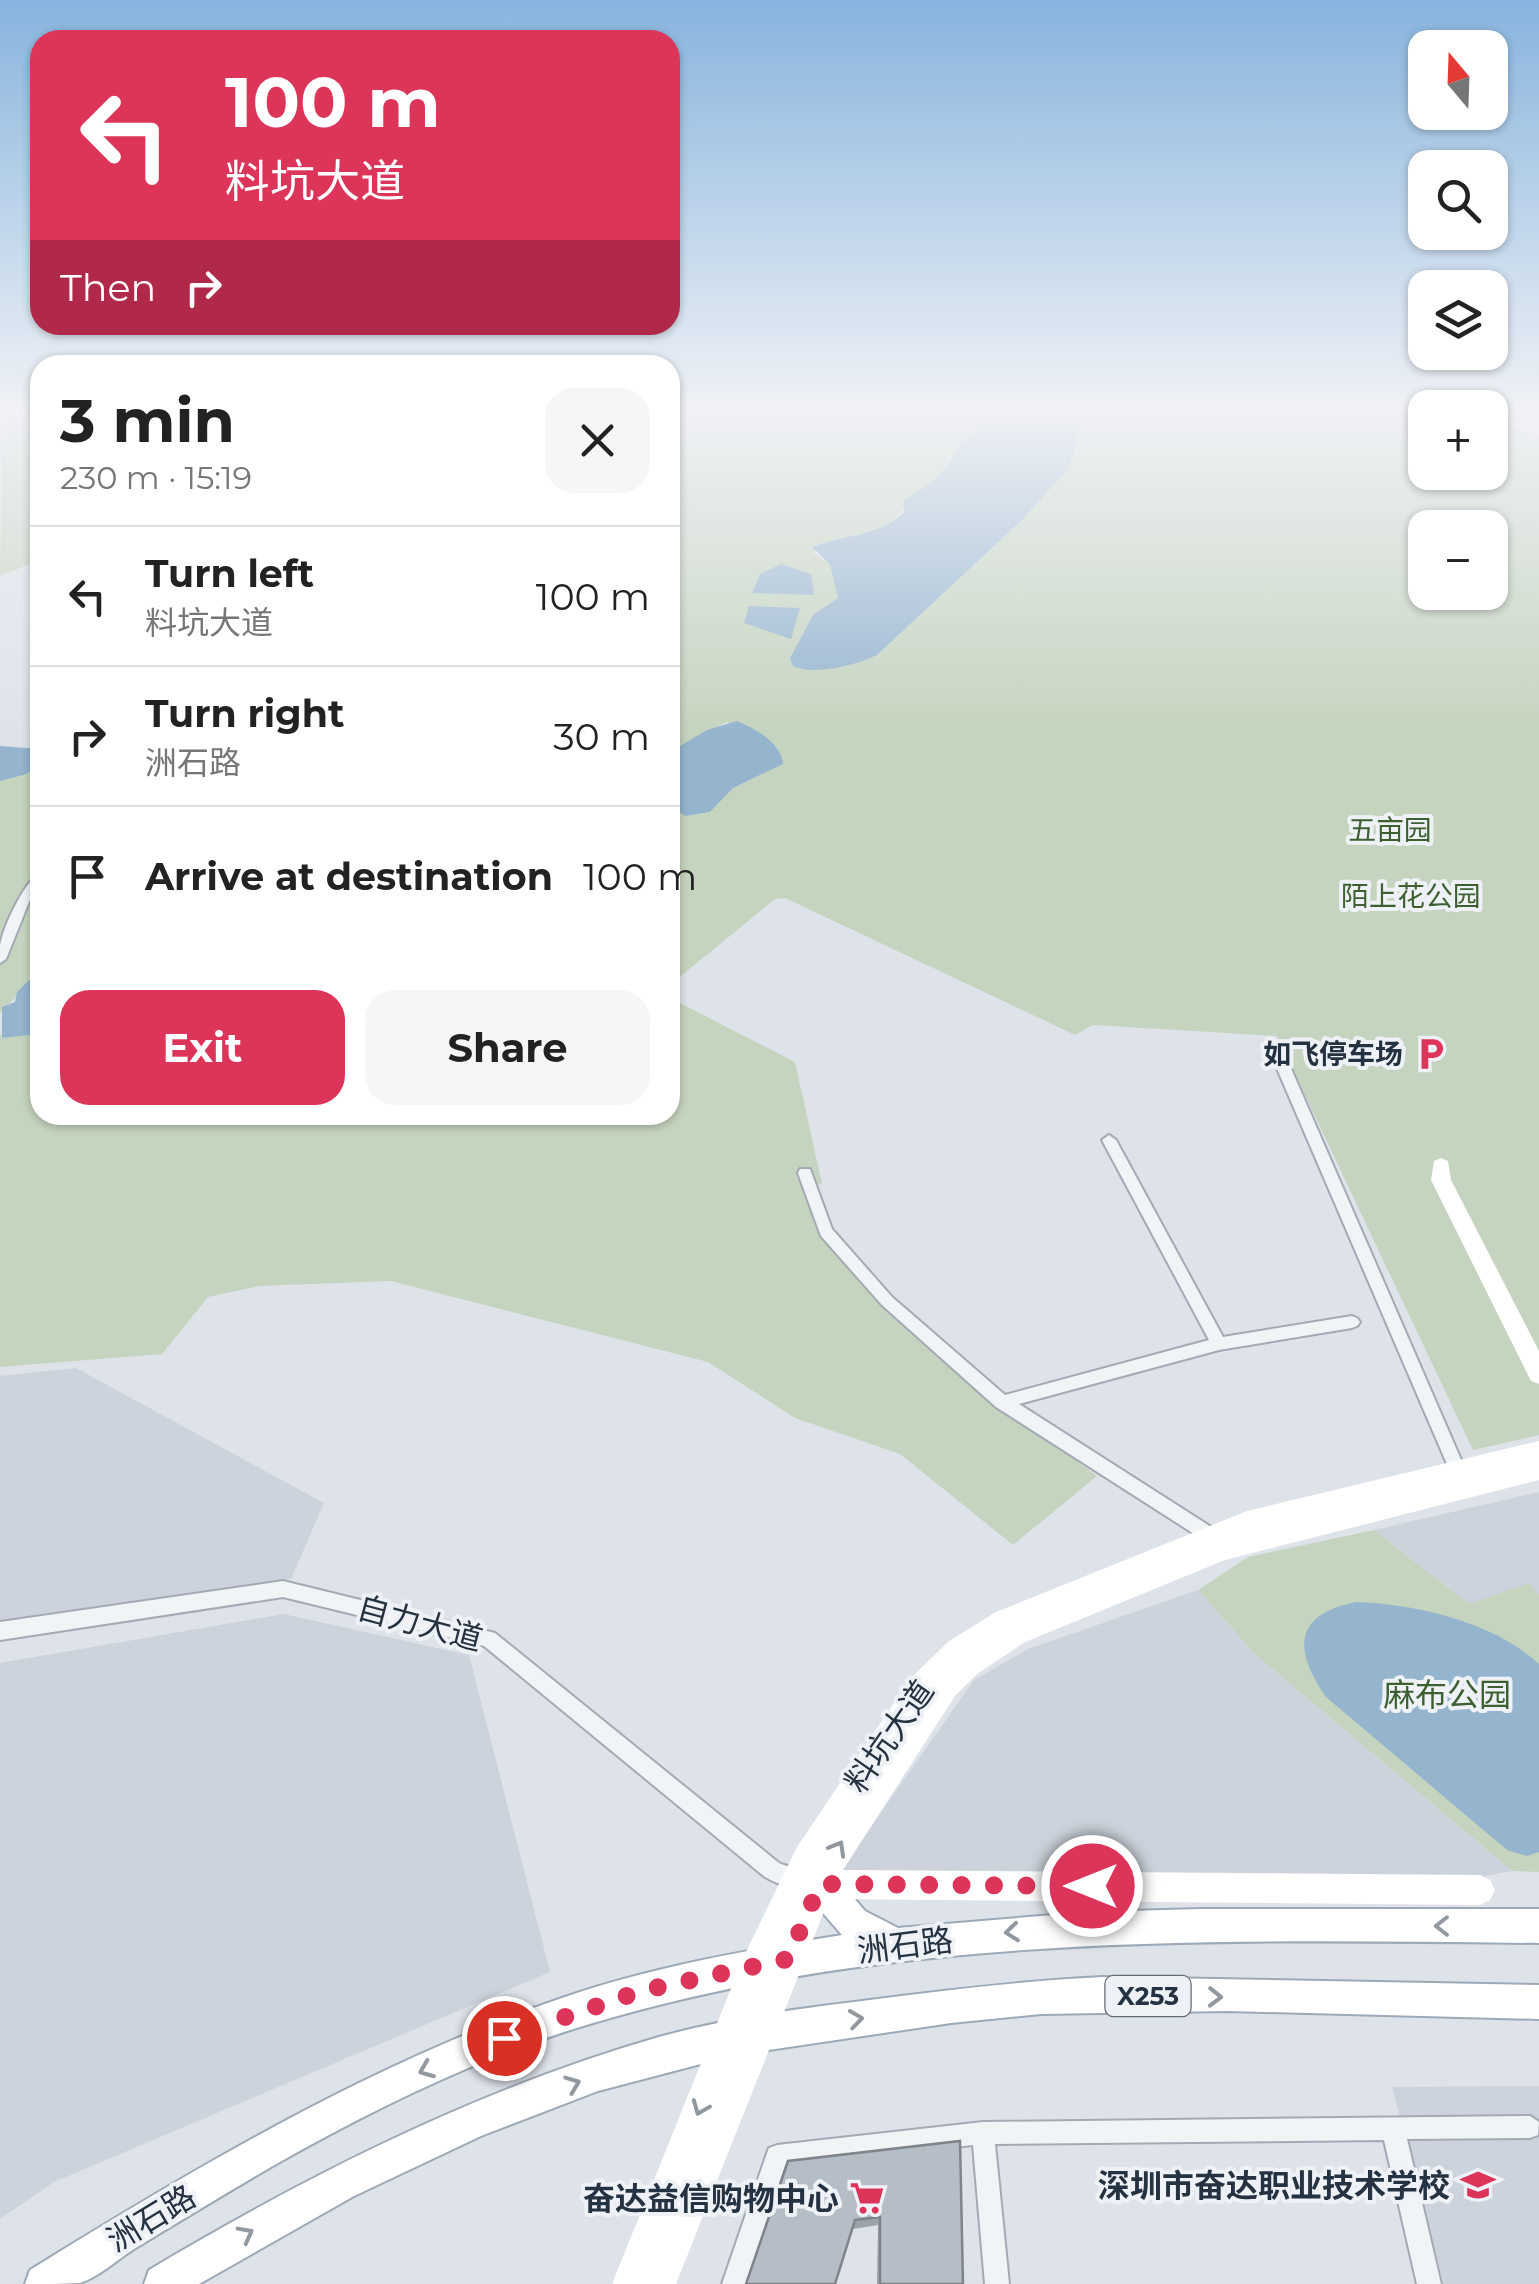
<!DOCTYPE html>
<html lang="en">
<head>
<meta charset="utf-8">
<style>
	:root { --surface:#fff; --page:#f6f6f6; --text:#222; --muted:#767676; --line:#e0e0e0; --accent:#dd345a }
	body { margin:0; font-family:Montserrat,"Noto Sans SC",sans-serif; background:var(--page); color:var(--text); height:100vh; display:flex; flex-direction:column; font-size:38px; white-space:nowrap }
	* { box-sizing:border-box; margin:0 }
	p { font-size:32px; color:var(--muted) }
	.icon { flex:none; width:55px; height:55px; fill:none; stroke:currentColor; stroke-width:2; stroke-linecap:round; stroke-linejoin:round }
	.map { position:relative; flex:1; overflow:hidden }
	.sheet { position:absolute; left:30px; top:355px; width:650px; height:770px; display:flex; flex-direction:column; background:var(--surface); border-radius:30px; box-shadow:0 2px 8px #0004 }
	.sheet>* { flex:none }
	.banner { position:absolute; left:30px; top:30px; width:650px; height:305px; border-radius:30px; box-shadow:0 2px 8px #0004; background:#dd345a; color:#fff; overflow:hidden }
	.needle { width:65px; rotate:341deg }
	.fabs { position:absolute; left:1408px; top:30px; display:grid; gap:20px }
	.fabs a { display:grid; place-items:center; width:100px; height:100px; border-radius:20px; background:var(--surface); box-shadow:0 2px 8px #0004; font-size:50px }
	.pin { position:absolute; display:grid; place-items:center; width:85px; height:85px; color:#fff; margin:-42px; border:5px solid #fff; border-radius:50%; box-shadow:0 2px 10px #0007 }
	.me { position:absolute; width:110px; margin:-55px; rotate:270deg; stroke-linejoin:round; filter:drop-shadow(0 0 8px #0008) }
	.turn { display:flex; align-items:center; gap:35px; height:210px; padding:0 30px; font-size:45px }
	.turn .icon { width:130px; height:130px; stroke-width:2.5 }
	.turn b { display:block; font-size:70px; line-height:85px }
	.then { display:flex; align-items:center; height:95px; padding:0 30px; background:#0003; gap:20px; font-size:38px }
	.round { display:grid; place-items:center; flex:none; width:105px; height:105px; border-radius:30px; background:var(--page) }
	.summary { display:flex; align-items:center; justify-content:space-between; height:170px; padding:0 30px }
	h1 { font-size:60px; font-weight:700; line-height:75px }
	.button { display:flex; gap:20px; margin-top:auto; padding:20px 30px }
	.button a { flex:1; height:115px; border-radius:30px; background:var(--accent); color:#fff; font-size:40px; font-weight:700; line-height:115px; text-align:center }
	.button a+a { background:var(--page); color:var(--text) }
	ul { padding:0; list-style:none }
	li { display:flex; align-items:center; gap:30px; height:140px; padding:0 30px; border-top:2px solid var(--line) }
	li div { flex:1 }
	li b { display:block; font-size:38px }
	li em { font-style:normal }
	.map>svg:first-child { display:block }
	.built { fill:#ccd3dc }
	.green { fill:#c5d4be; fill-rule:evenodd }
	.water { fill:#95b4ce }
	.lines { fill:none; stroke-linecap:round; stroke-linejoin:round }
	.street-casing { stroke:#a3aab4; stroke-width:4 }
	.primary-casing { stroke:#9ca9b7; stroke-width:4 }
	.street { fill:#f1f4f7; fill-rule:evenodd }
	.secondary { fill:#fff; fill-rule:evenodd }
	.primary { fill:#fff; fill-rule:evenodd }
	.wall { fill:#9ca3ab }
	.building { fill:#b5bdc7; stroke:#7f848b; stroke-width:2.5 }
	.oneway { stroke:#9298a0 }
	.route { stroke:#dd345a; stroke-width:18; stroke-dasharray:0 32.4 }
	.labels { text-anchor:middle; dominant-baseline:central; stroke-width:8; stroke-linejoin:round; paint-order:stroke }
	.shield { fill:#eef2f7; stroke:#616c78; stroke-width:2.5 }
	.shield-label { font-size:25px; font-weight:bold; fill:#253242 }
	.park-label { font-size:28px; fill:#3d6031; stroke:#eef2f7 }
	.poi-label { font-size:28px; font-weight:bold; fill:#253242; stroke:#eef2f7; text-anchor:end }
	.near-street-label { font-size:32px; fill:#253242; stroke:#eef2f7 }
	.near-park-label { font-size:32px; fill:#3d6031; stroke:#eef2f7 }
	.near-poi-label { font-size:32px; font-weight:bold; fill:#253242; stroke:#eef2f7; text-anchor:end }
</style>
</head>
<body>
<div class="map">
<svg width="1539" height="2284" viewBox="0 0 1539 2284">
	<rect width="100%" height="100%" fill="#dee3ea"/>
	<g class="built">
		<path d="M76,1368l248,135 -33,76 -291,48v-251z"/>
		<path d="M1539,1492v103l-10,-11 -60,20 -95,-74z"/>
		<path d="M1198,1590l58,65 256,216 -48,9 -627,-5 137,-195 54,-31z"/>
		<path d="M284,1614l185,41 81,317 -496,210 -54,37v-556z"/>
		<path d="M1539,2086v198h-95l-52,-197z"/>
	</g>
	<g class="green">
		<path d="M40,413v147l-40,16 2,-158z"/>
		<path d="M670,413l310,1 -2,18c-20,11 -22,18 -33,36 -6,10 -17,14 -23,24l-8,2c-21,37 -57,46 -97,50l-3,9 16,12 8,34 -30,25 -18,34 87,-3 145,-135 47,-52 16,-55h340v59h65v-53l49,17v999l-66,15 -196,-414 -184,-11 -18,10 -290,-137 -10,1 -105,86v-180l15,11 25,-4 23,-24 49,-24 -55,-42 -57,30zM1425,528h65v64h-65z"/>
		<path d="M40,760v221l-6,-2 -34,34v-232l27,-7z"/>
		<path d="M670,998l125,64 27,122 -17,3c5,16 9,36 19,50 63,89 185,174 273,239l-84,69 -113,-91 -105,-36 -87,-56 -317,-81 -132,5 -51,11 -46,57 -162,13v-335l2,6 38,-4v81h630z"/>
		<path d="M1374,1530l95,74 60,-21 10,12v277l-27,-1 -256,-216 -58,-65 50,-33z"/>
	</g>
	<g class="water">
		<path d="M979,413h106l-16,55 -47,52 -145,135c-21,10 -63,21 -84,11l-3,-8 23,-43 25,-17 -8,-33 -18,-18c33,-13 64,-9 92,-35l-1,-11c14,-9 26,-16 38,-28 18,-17 7,-25 36,-41z"/>
		<path d="M781,564l30,10 3,21 -62,-2 8,-19z"/>
		<path d="M749,606l51,2 -9,31 -47,-16z"/>
		<path d="M737,721c19,8 44,22 46,43l-50,24 -23,24 -25,4 -15,-11v-53l37,-22z"/>
		<path d="M0,746l40,3v11l-13,14 -27,7z"/>
		<path d="M29,980l11,1v53l-38,4v-31l13,-5 2,-10z"/>
		<path d="M1356,1602c60,2 138,20 183,62v188l-12,4 -20,-6 -181,-153c-32,-46 -34,-82 30,-95z"/>
	</g>
	<g class="lines">
		<g class="street-casing">
			<g id="street">
				<path d="M40,872v12l-7,8 -27,67 -6,4c0,-6 0,-12 0,-17 3,-20 24,-63 40,-74z"/>
				<path d="M1279,1052l7,5 183,421 -2,5 -6,2 -6,-2 -2,-5 -181,-421z"/>
				<path d="M1109,1135l7,5 107,197 129,-21 5,2 3,4 -3,4 -5,2 -133,22 -200,54 200,128 3,6 -3,6 -6,2 -217,-139 -114,-102 -61,-69 -23,-63 2,-4h10l22,60 60,68 113,98 204,-55 -107,-200z"/>
				<path d="M283,1581l212,52 284,230c10,5 20,3 30,7l3,7 -3,7c-16,7 -29,1 -44,-7l-281,-231 -201,-49 -283,43v-18z"/>
				<path d="M1530,2116l9,6 -1,13 -8,3 -123,1 34,145h-24l-33,-144 -389,4 14,140h-24l-12,-139 -188,21 -39,118h-24l44,-128 3,-8 8,-3 206,-23z"/>
			</g>
		</g>
		<g class="primary-casing">
			<g id="primary">
				<path d="M820,1868l12,4 33,39 33,17 191,-16 112,-3h338v34c-326,-3 -658,-12 -972,88 -103,33 -202,83 -296,136 -46,27 -91,54 -137,82 -16,10 -35,28 -54,34 -15,1 -39,1 -55,1l5,-14c170,-105 342,-207 532,-272 90,-31 186,-48 280,-63l-34,-39 -4,-12 4,-12z"/>
				<path d="M1103,1977l436,8v34l-311,-8 -187,3 -90,9 -216,32 -137,36 -117,45 -127,60 -155,88h-55l5,-14c161,-96 330,-181 510,-233 64,-18 129,-27 195,-35 83,-11 165,-21 249,-25z"/>
			</g>
		</g>
		<use href="#street" class="street"/>
		<g class="secondary">
			<path d="M1441,1158l7,3 3,19 88,171v33l-8,-3 -100,-201 3,-19z"/>
			<path d="M1539,1441v39l-314,80 -200,82 -48,32 -22,22 -112,174 637,5 10,5 5,10 -5,10 -10,5 -651,-6 -153,385h-64l133,-330 52,-107 113,-168 39,-38 47,-29 251,-101z"/>
		</g>
		<use href="#primary" class="primary"/>
	</g>
	<path class="wall" d="M960,2141l3,143h-86l1,-59 -25,4 -65,-68z"/>
	<path class="building" d="M960,2141l3,143h-83v-67l-25,3 -20,64h-89l42,-123z"/>
	<defs><path id="oneway-chevron" d="M-2-3.5L2.5 0L-2 3.5" fill="none" stroke-width="1.6" stroke-linecap="round" stroke-linejoin="round" transform="scale(2.5)"/></defs>
	<g class="oneway">
		<use href="#oneway-chevron" transform="translate(838 1848) rotate(-60)"/>
		<use href="#oneway-chevron" transform="translate(1442 1926) rotate(-180)"/>
		<use href="#oneway-chevron" transform="translate(1012 1932) rotate(174)"/>
		<use href="#oneway-chevron" transform="translate(1215 1997) rotate(1)"/>
		<use href="#oneway-chevron" transform="translate(856 2019) rotate(-8)"/>
		<use href="#oneway-chevron" transform="translate(426 2070) rotate(158)"/>
		<use href="#oneway-chevron" transform="translate(573 2084) rotate(-21)"/>
		<use href="#oneway-chevron" transform="translate(700 2108) rotate(112)"/>
		<use href="#oneway-chevron" transform="translate(246 2234) rotate(-28)"/>
	</g>
	<linearGradient id="sky" x2="0" y2="1"><stop stop-color="#87b4de"/><stop offset="0.56" stop-color="#f0f2f6"/><stop offset="1" stop-color="#f0f2f6" stop-opacity="0"/></linearGradient>
	<rect width="1539" height="733" fill="url(#sky)"/>
	<g class="lines">
		<path class="route" d="M504,2038l137,-47 147,-32 32,-75 272,2"/>
	</g>
	<defs>
		<g id="parking-bare" transform="scale(2.7)"><path d="M-3.5-5.5H1a3.5 3.5 0 0 1 0 7H-1V5.5H-3.5ZM-1-3.4V-.6H.8a1.4 1.4 0 0 0 0-2.8Z" fill="#dd345a" stroke="#eef2f7" stroke-width="2.5" paint-order="stroke"/></g>
		<g id="school-bare" transform="scale(2.7)"><path d="M0-5L7-2L0 1L-7-2ZM-4 1L0 2.5L4 1V4Q0 6-4 4Z" fill="#dd345a" stroke="#eef2f7" stroke-width="2.5" paint-order="stroke"/></g>
		<g id="supermarket-bare" transform="scale(2.7)"><path d="M-6-5.5h2.5l.6 2H6L4.5 2H-2.5L-4.4-4H-6ZM-1.5 3.2a1.3 1.3 0 1 0 .1 0ZM3 3.2a1.3 1.3 0 1 0 .1 0Z" fill="#dd345a" stroke="#eef2f7" stroke-width="2.5" paint-order="stroke"/></g>
	</defs>
	<g fill-rule="evenodd">
		<use href="#parking-bare" x="1431" y="1054"/>
		<use href="#school-bare" x="1478" y="2185"/>
		<use href="#supermarket-bare" x="867" y="2198"/>
	</g>
	<g class="labels">
		<rect class="shield" x="1105.5" y="1976" width="85" height="40" rx="8"/>
		<g class="shield-label">
			<text x="1148" y="1996">X253</text>
		</g>
		<g class="park-label">
			<text x="1390" y="830">五亩园</text>
			<text x="1411" y="896">陌上花公园</text>
		</g>
		<g class="poi-label">
			<text x="1403" y="1054">如飞停车场</text>
		</g>
		<g class="near-street-label">
			<text transform="translate(420 1623) rotate(15)">自力大道</text>
			<text transform="translate(889 1736) rotate(-55)">料坑大道</text>
			<text transform="translate(905 1945) rotate(-7)">洲石路</text>
			<text transform="translate(151 2218) rotate(-31)">洲石路</text>
		</g>
		<g class="near-park-label">
			<text x="1447" y="1694">麻布公园</text>
		</g>
		<g class="near-poi-label">
			<text x="1450" y="2185">深圳市奋达职业技术学校</text>
			<text x="839" y="2198">奋达益信购物中心</text>
		</g>
	</g>
</svg>
<div class="fabs">
<a><svg class="needle" viewBox="-14 -14 28 28"><path d="M0-13l5 13h-10z" fill="#e53935"/><path d="M0 13l5-13h-10z" fill="#767676"/></svg></a>
<a><svg class="icon" aria-label="search" viewBox="0 0 24 24"><circle cx="10" cy="10" r="6"/><path d="M15 15l6 6"/></svg></a>
<a><svg class="icon" aria-label="layers" viewBox="0 0 24 24"><path d="M12 4l9 5-9 5-9-5zM3 14l9 5 9-5"/></svg></a>
<a>+</a>
<a>−</a>
</div>
<div class="pin" style="left:504px;top:2038px;background:#d93025"><svg class="icon" aria-label="arrive" viewBox="0 0 24 24"><path d="M6 21V4h12l-3 4 3 4H6"/></svg></div>
<svg class="me" style="left:1092px;top:1886px" viewBox="-20 -20 40 40"><circle r="17" fill="#dd345a" stroke="#fff" stroke-width="3"/><path d="M0-11L8 9 0 5-8 9z" fill="#fff"/></svg>
<div class="banner">
<div class="turn"><svg class="icon" aria-label="left" viewBox="0 0 24 24"><path d="M17 20v-9H6M10 6l-5 5 5 5"/></svg><div><b>100 m</b>料坑大道</div></div>
<div class="then">Then<svg class="icon" aria-label="right" viewBox="0 0 24 24"><path d="M7 20v-9h11M14 6l5 5-5 5"/></svg></div>
</div>
<section class="sheet">
<div class="summary"><div><h1>3 min</h1><p>230 m · 15:19</p></div><a class="round"><svg class="icon" aria-label="close" viewBox="0 0 24 24"><path d="M6 6l12 12M18 6L6 18"/></svg></a></div>
<ul>
<li><svg class="icon" aria-label="left" viewBox="0 0 24 24"><path d="M17 20v-9H6M10 6l-5 5 5 5"/></svg><div><b>Turn left</b><p>料坑大道</p></div><em>100 m</em></li>
<li><svg class="icon" aria-label="right" viewBox="0 0 24 24"><path d="M7 20v-9h11M14 6l5 5-5 5"/></svg><div><b>Turn right</b><p>洲石路</p></div><em>30 m</em></li>
<li><svg class="icon" aria-label="arrive" viewBox="0 0 24 24"><path d="M6 21V4h12l-3 4 3 4H6"/></svg><div><b>Arrive at destination</b></div><em>100 m</em></li>
</ul>
<div class="button"><a>Exit</a><a>Share</a></div>
</section>
</div>
</body>
</html>
